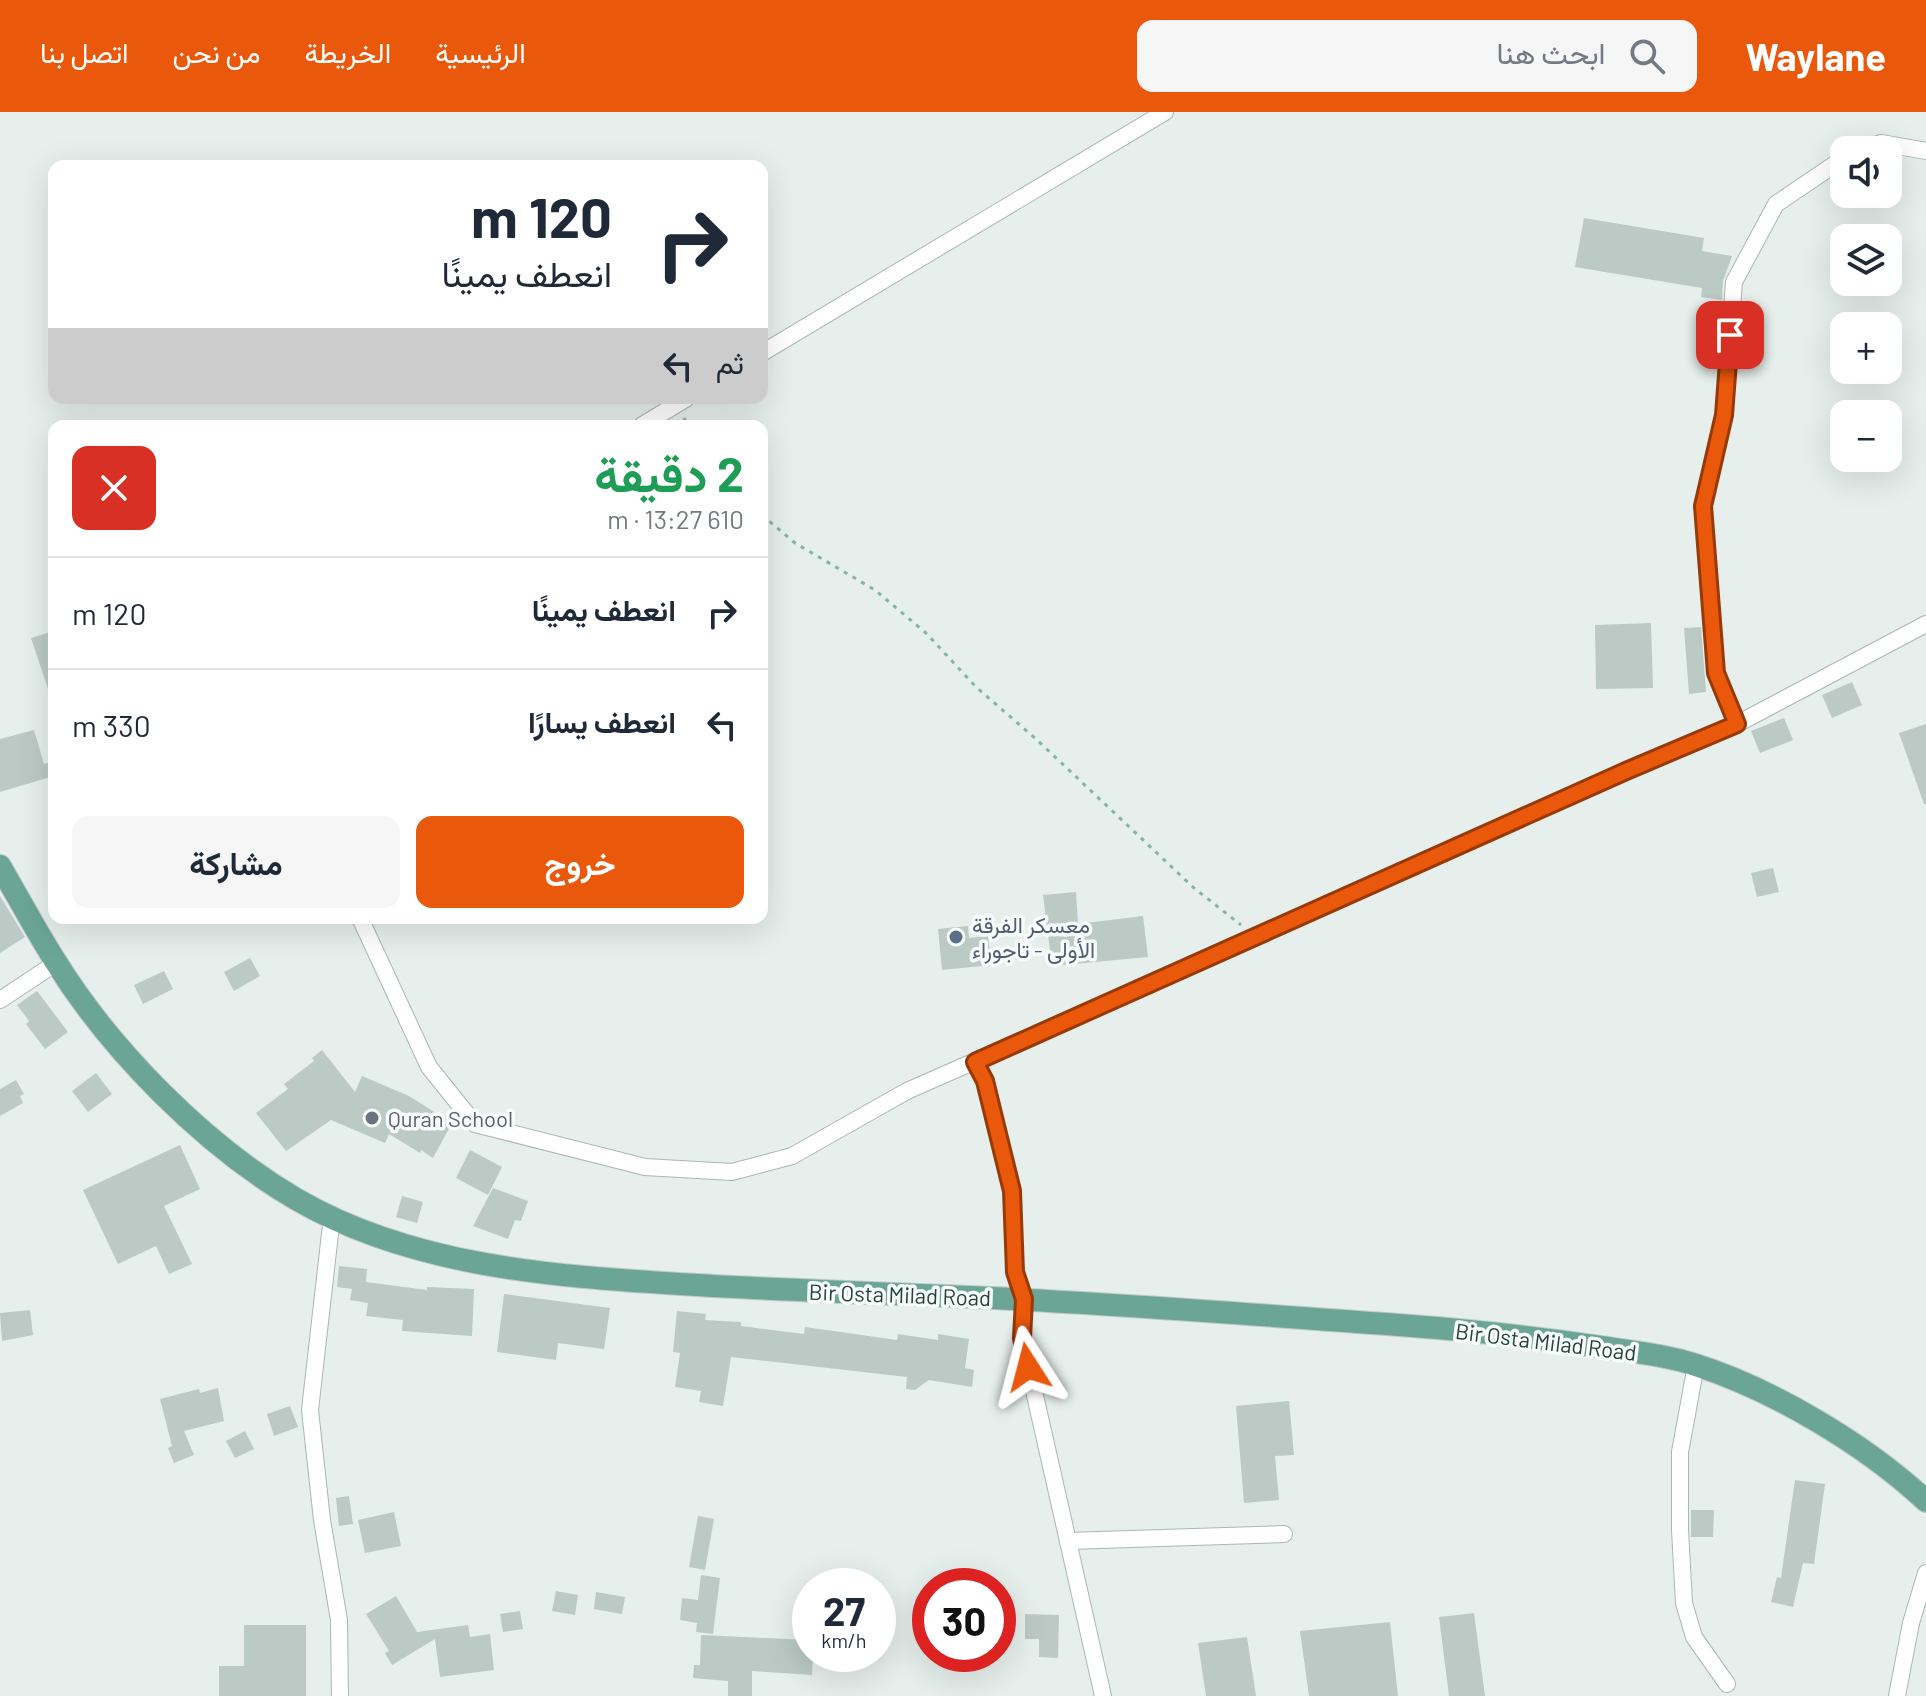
<!DOCTYPE html>
<html lang="ar">
<head>
<meta charset="utf-8">
<style>
	:root { --surface:#fff; --page:#f6f6f7; --text:#1f2937; --muted:#747a83; --line:#e0e1e3; --accent:#ea580c }
	body { margin:0; font-family:Barlow,Vazirmatn,sans-serif; background:var(--page); color:var(--text); direction:rtl; height:100vh; display:flex; flex-direction:column; font-size:30px; white-space:nowrap }
	* { box-sizing:border-box; margin:0 }
	p { font-size:26px; color:var(--muted) }
	.icon { flex:none; width:44px; height:44px; fill:none; stroke:currentColor; stroke-width:2; stroke-linecap:round; stroke-linejoin:round }
	.map { position:relative; flex:1; overflow:hidden; direction:ltr }
	.details { position:absolute; left:48px; top:308px; width:720px; height:504px; display:flex; flex-direction:column; background:var(--surface); border-radius:16px; box-shadow:0 8px 32px #0002; direction:rtl }
	.details>* { flex:none }
	.banner { position:absolute; left:48px; top:48px; width:720px; height:244px; border-radius:16px; box-shadow:0 8px 32px #0002; direction:rtl; background:#fff; color:var(--text); overflow:hidden }
	.controls { position:absolute; left:1830px; top:24px; display:grid; gap:16px }
	.controls a { display:grid; place-items:center; width:72px; height:72px; border-radius:16px; background:var(--surface); box-shadow:0 8px 32px #0002; font-size:40px }
	.speed { position:absolute; left:792px; top:1456px; display:flex; gap:16px; font-size:40px; font-weight:700; text-align:center }
	.speed>* { display:grid; place-content:center; width:104px; height:104px; border-radius:50%; background:var(--surface); box-shadow:0 8px 32px #0002; line-height:1 }
	.speed small { font-size:20px; font-weight:400 }
	.speed .limit { border:12px solid #d22; background:#fff; color:#111 }
	.pin { position:absolute; display:grid; place-items:center; width:68px; height:68px; color:#fff; margin:-34px; border-radius:16px; box-shadow:0 4px 12px #0006 }
	.me { position:absolute; width:88px; margin:-44px; rotate:351deg; stroke-linejoin:round; filter:drop-shadow(0 0 6px #0008) }
	.turn { display:flex; align-items:center; gap:28px; height:168px; padding:0 24px; font-size:36px }
	.turn .icon { width:104px; height:104px; stroke-width:2.5 }
	.turn b { display:block; font-size:56px; line-height:68px }
	.then { display:flex; align-items:center; height:76px; padding:0 24px; background:#0003; gap:16px; font-size:30px }
	.round { display:grid; place-items:center; flex:none; width:84px; height:84px; border-radius:16px; background:var(--page) }
	.head { display:flex; align-items:center; justify-content:space-between; height:136px; padding:0 24px }
	h1 { font-size:48px; font-weight:700; line-height:60px; color:#1e9e55 }
	.primary-button { display:flex; gap:16px; margin-top:auto; padding:16px 24px }
	.primary-button a { flex:1; height:92px; border-radius:16px; background:var(--accent); color:#fff; font-size:32px; font-weight:700; line-height:92px; text-align:center }
	.primary-button a+a { background:var(--page); color:var(--text) }
	ul { padding:0; list-style:none }
	li { display:flex; align-items:center; gap:24px; height:112px; padding:0 24px; border-top:2px solid var(--line) }
	li div { flex:1 }
	li b { display:block; font-size:30px }
	li em { font-style:normal }
	header { display:flex; align-items:center; gap:48px; box-sizing:border-box; height:112px; padding:0 40px; background:var(--accent); color:#fff }
	header strong { font-size:38px }
	nav { display:flex; gap:44px; margin-inline-start:auto; font-size:28px }
	.search { width:560px; height:72px; background:var(--page); display:flex; align-items:center; gap:20px; box-sizing:border-box; padding:0 28px; border-radius:16px; color:var(--muted); font-size:30px }
	.map>svg:first-child { display:block }
	.building { fill:#bbcac4 }
	.lines { fill:none; stroke-linecap:round; stroke-linejoin:round }
	.minor-casing { stroke:#a8b8b2; stroke-width:18 }
	.major-casing { stroke:#c2cac8; stroke-width:24 }
	.path { stroke:#86b3a5; stroke-width:3; stroke-dasharray:4 6; stroke-linecap:butt }
	.minor { stroke:#fff; stroke-width:16 }
	.major { stroke:#6aa596; stroke-width:22 }
	.route-casing { stroke:#983908; stroke-width:20 }
	.route { stroke:#ea580c; stroke-width:14 }
	.service-dot { fill:#5c6f8a; stroke:#f7fbf9; stroke-width:3 }
	.worship-dot { fill:#6b7280; stroke:#f7fbf9; stroke-width:3 }
	.labels { text-anchor:middle; dominant-baseline:central; stroke-width:7; stroke-linejoin:round; paint-order:stroke }
	.service-label { font-size:22px; fill:#4e5e75; stroke:#f7fbf9; text-anchor:start }
	.worship-label { font-size:22px; fill:#5b616d; stroke:#f7fbf9; text-anchor:start }
	.street-label { font-size:22px; fill:#24423a; stroke:#f7fbf9 }
</style>
</head>
<body>
<header>
<strong>Waylane</strong>
<div class="search"><svg class="icon" aria-label="search" viewBox="0 0 24 24"><circle cx="10" cy="10" r="6"/><path d="M15 15l6 6"/></svg>ابحث هنا</div>
<nav><a>الرئيسية</a><a>الخريطة</a><a>من نحن</a><a>اتصل بنا</a></nav>
</header>
<div class="map">
<svg width="1926" height="1584" viewBox="0 0 1926 1584">
	<rect width="100%" height="100%" fill="#e6efeb"/>
	<g class="building">
		<path d="M1584,106l120,20 -2,13 30,5 -9,25 -1,19 -21,-3 1,-9 -127,-21z"/>
		<path d="M1651,511l2,65 -57,1 -1,-64z"/>
		<path d="M1701,515l5,65 -17,2 -5,-66z"/>
		<path d="M54,519v63l-4,1 -19,-57z"/>
		<path d="M1852,570l10,23 -30,13 -10,-23z"/>
		<path d="M1784,606l9,22 -33,13 -9,-22z"/>
		<path d="M1926,612v80h-2l-25,-71z"/>
		<path d="M34,618l10,34 10,-3v15l-54,16v-53z"/>
		<path d="M1773,756l6,24 -22,5 -6,-24z"/>
		<path d="M1076,780l2,32 65,-8 5,41 -96,9 -9,-71z"/>
		<path d="M0,784l25,41 -25,16z"/>
		<path d="M968,814l1,12 19,-2 3,29 -49,5 -4,-41z"/>
		<path d="M250,846l10,18 -26,15 -10,-19z"/>
		<path d="M164,859l9,18 -30,15 -9,-19z"/>
		<path d="M37,879l31,41 -23,17 -19,-25 3,-3 -12,-16z"/>
		<path d="M322,938l33,42 7,-16 47,20 43,27 -19,35 -12,-8 -1,3 -31,-19 -4,9 -54,-23 -45,31 -30,-38 32,-24 -4,-5 30,-23 -2,-3z"/>
		<path d="M96,961l16,21 -24,18 -16,-21z"/>
		<path d="M16,968l8,14 -4,2 3,7 -23,13v-27z"/>
		<path d="M180,1033l20,44 -36,17 28,58 -23,10 -13,-28 -38,18 -35,-74z"/>
		<path d="M470,1038l32,17 -14,28 -32,-17z"/>
		<path d="M493,1076l35,13 -7,20 -6,-1 -7,19 -35,-13z"/>
		<path d="M402,1084l21,6 -6,21 -21,-6z"/>
		<path d="M339,1154l28,3 -1,13 61,8v-3l47,2 -2,47 -70,-5 1,-11 -37,-4 2,-13 -18,-3 2,-11 -15,-2z"/>
		<path d="M504,1182l106,14 -6,41 -46,-6 -2,17 -59,-8z"/>
		<path d="M30,1198l3,25 -31,6 -2,-28z"/>
		<path d="M677,1199l29,3 -1,6 36,2v4l63,8 1,-7 92,13 1,-6 40,6v-6l31,5 -4,29 9,2 -2,17 -43,-7 -14,10 -9,-1 1,-12 -176,-20 -8,49 -24,-4 2,-11 -26,-4 5,-34 -7,-1z"/>
		<path d="M218,1276l6,33 -40,10 10,24 -20,8 -6,-15 4,-2 -12,-47 39,-10 1,4z"/>
		<path d="M1289,1289l5,54 -19,1 4,44 -35,3 -8,-97z"/>
		<path d="M290,1294l8,21 -24,9 -7,-22z"/>
		<path d="M245,1319l9,18 -19,9 -9,-17z"/>
		<path d="M1795,1368l30,4 -11,80 -11,-1 -10,44 -22,-5 6,-25 4,1z"/>
		<path d="M349,1384l4,28 -14,2 -3,-28z"/>
		<path d="M1691,1398h23l-1,27h-22z"/>
		<path d="M394,1400l7,34 -36,7 -7,-33z"/>
		<path d="M698,1404l16,3 -9,51 -16,-3z"/>
		<path d="M701,1463l19,3 -7,56 -17,-2 1,-9 -17,-3 2,-22 16,2z"/>
		<path d="M556,1479l22,4 -3,20 -23,-4z"/>
		<path d="M596,1480l29,5 -3,17 -28,-5z"/>
		<path d="M396,1484l21,36 51,-7 2,12 20,-3 4,36 -54,7 -5,-38 -43,26 -7,-12 4,-2 -23,-37z"/>
		<path d="M520,1499l3,18 -20,3 -3,-18z"/>
		<path d="M1474,1501l11,83h-36l-10,-79z"/>
		<path d="M1025,1502l34,1 -1,43 -19,-1v-18h-14z"/>
		<path d="M1390,1510l8,74h-89l-9,-65z"/>
		<path d="M244,1513h62v71h-87v-30h25z"/>
		<path d="M701,1523l109,5v14h3l-1,21 -60,-4v25h-24v-15l-35,-3 1,-13h6z"/>
		<path d="M1247,1525l9,59h-50l-8,-53z"/>
	</g>
	<g class="lines">
		<g class="minor-casing">
			<g id="minor">
				<path d="M1863,38l18,-7 45,8"/>
				<path d="M762,241l403,-241"/>
				<path d="M641,314l46,-28"/>
				<path d="M1737,612l-21,-51 -13,-167 21,-91 10,-133 42,-78 68,-46"/>
				<path d="M360,806l69,149 46,57 170,43 87,5 60,-16 115,-65 332,-146 387,-174 111,-47 189,-100"/>
				<path d="M0,888l56,-37"/>
				<path d="M975,950l10,19 27,110 3,81 9,27 -2,39 81,358"/>
				<path d="M332,1104l-22,194 12,110 17,100 1,76"/>
				<path d="M1696,1253l-16,87v78l4,73 10,34 33,47"/>
				<path d="M1068,1429l216,-7"/>
				<path d="M1897,1584l14,-73 15,-50"/>
			</g>
		</g>
		<g class="major-casing">
			<path id="major" d="M0,754c18,31 35,63 54,93 56,91 150,186 242,240 115,67 255,77 384,85 97,6 194,9 290,13 143,6 286,18 429,28 68,5 135,12 202,22 32,5 65,8 95,18 78,25 170,80 230,136"/>
		</g>
		<g class="path">
			<path d="M684,306l4,8"/>
			<path d="M762,403l33,28 80,47 51,43 50,54 60,52 158,149 47,37"/>
		</g>
		<use href="#minor" class="minor"/>
		<use href="#major" class="major"/>
	</g>
	<g class="lines">
		<g class="route-casing">
			<path id="route" d="M1028,1255l-6,-29 2,-39 -9,-27 -3,-81 -27,-110 -10,-19 651,-291 111,-47 -21,-51 -13,-167 21,-91 6,-80"/>
		</g>
		<use href="#route" class="route"/>
	</g>
	<circle class="service-dot" cx="956" cy="825" r="8"/>
	<circle class="worship-dot" cx="372" cy="1006" r="8"/>
	<g class="labels">
		<g class="service-label">
			<text x="972" y="812">معسكر الفرقة<tspan x="972" dy="25">الأولى - تاجوراء</tspan></text>
		</g>
		<g class="worship-label">
			<text x="388" y="1006">Quran School</text>
		</g>
		<g class="street-label">
			<text transform="translate(900 1182) rotate(2)">Bir Osta Milad Road</text>
			<text transform="translate(1546 1229) rotate(7)">Bir Osta Milad Road</text>
		</g>
	</g>
</svg>
<div class="controls">
<a><svg class="icon" aria-label="sound" viewBox="0 0 24 24"><path d="M4 9h4l5-4v14l-5-4H4zM17 9q2 3 0 6"/></svg></a>
<a><svg class="icon" aria-label="layers" viewBox="0 0 24 24"><path d="M12 4l9 5-9 5-9-5zM3 14l9 5 9-5"/></svg></a>
<a>+</a>
<a>−</a>
</div>
<div class="speed"><div>27<small>km/h</small></div><div class="limit">30</div></div>
<div class="pin" style="left:1730px;top:223px;background:#d93025"><svg class="icon" aria-label="arrive" viewBox="0 0 24 24"><path d="M6 21V4h12l-3 4 3 4H6"/></svg></div>
<svg class="me" style="left:1028px;top:1255px" viewBox="-20 -20 40 40"><path d="M0-17L14 15 0 8-14 15z" fill="#ea580c" stroke="#fff" stroke-width="4"/></svg>
<div class="banner">
<div class="turn"><svg class="icon" aria-label="right" viewBox="0 0 24 24"><path d="M7 20v-9h11M14 6l5 5-5 5"/></svg><div><b>120 m</b>انعطف يمينًا</div></div>
<div class="then">ثم<svg class="icon" aria-label="left" viewBox="0 0 24 24"><path d="M17 20v-9H6M10 6l-5 5 5 5"/></svg></div>
</div>
<section class="details">
<div class="head"><div><h1>2 دقيقة</h1><p>610 m · 13:27</p></div><a class="round" style="background:#d93025;color:#fff"><svg class="icon" aria-label="close" viewBox="0 0 24 24"><path d="M6 6l12 12M18 6L6 18"/></svg></a></div>
<ul>
<li><svg class="icon" aria-label="right" viewBox="0 0 24 24"><path d="M7 20v-9h11M14 6l5 5-5 5"/></svg><div><b>انعطف يمينًا</b></div><em>120 m</em></li>
<li><svg class="icon" aria-label="left" viewBox="0 0 24 24"><path d="M17 20v-9H6M10 6l-5 5 5 5"/></svg><div><b>انعطف يسارًا</b></div><em>330 m</em></li>
</ul>
<div class="primary-button"><a>خروج</a><a>مشاركة</a></div>
</section>
</div>
</body>
</html>
